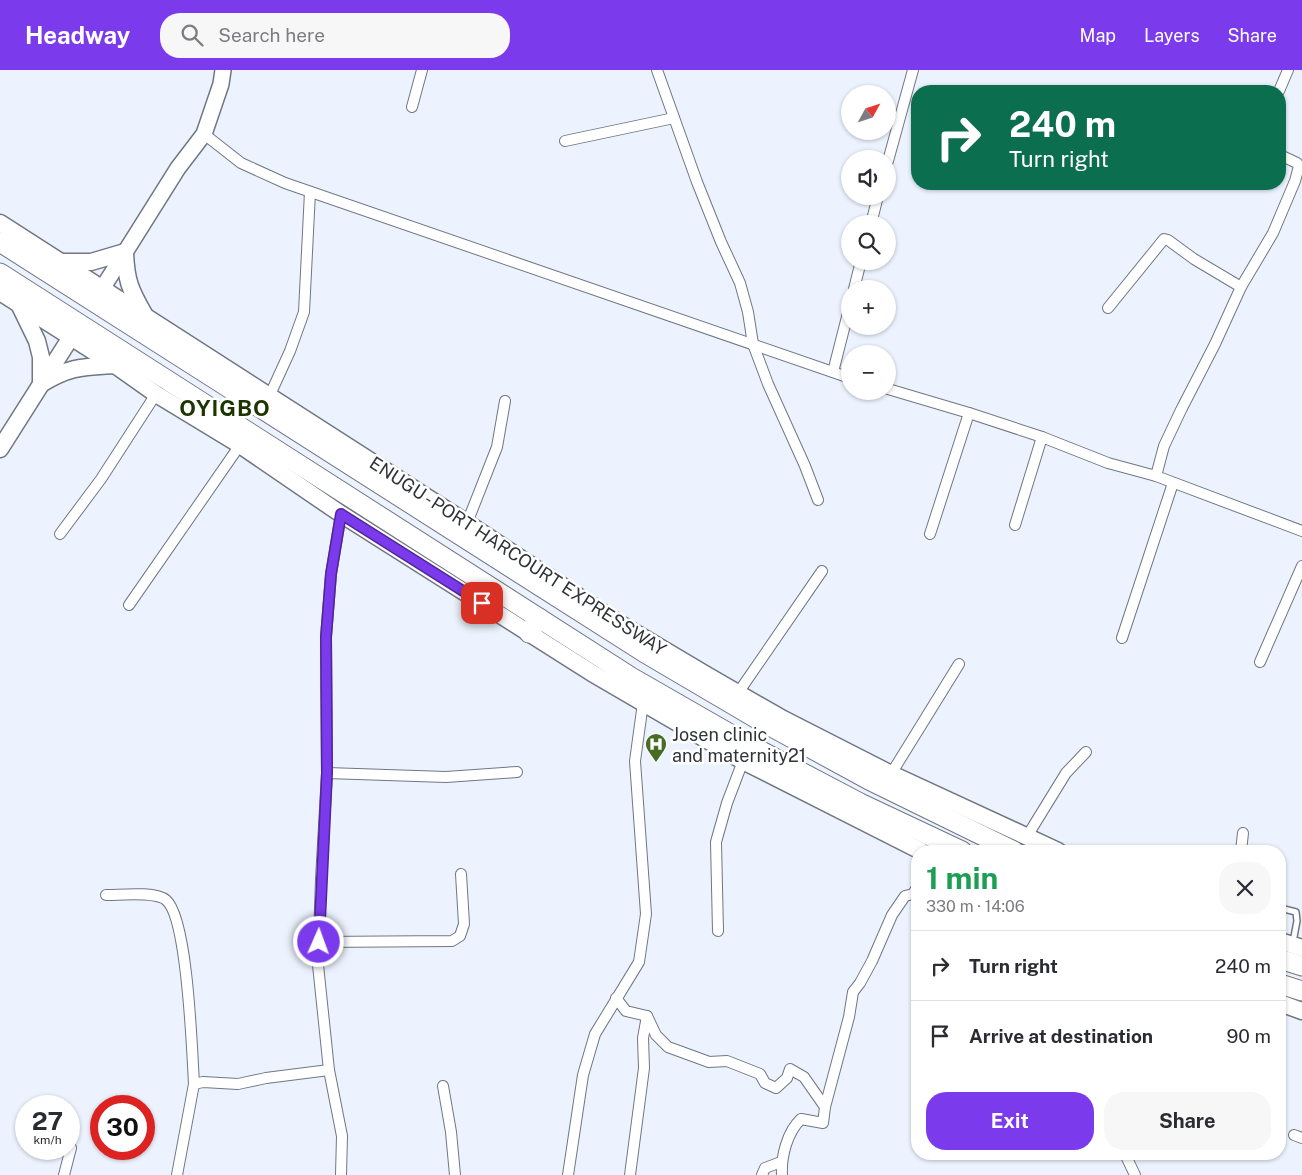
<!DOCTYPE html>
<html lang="en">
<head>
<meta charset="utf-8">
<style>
	:root { --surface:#fff; --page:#f7f7f7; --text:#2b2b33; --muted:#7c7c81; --line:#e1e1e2; --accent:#7c3aed }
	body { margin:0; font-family:"Public Sans",sans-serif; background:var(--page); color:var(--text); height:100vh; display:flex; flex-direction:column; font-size:19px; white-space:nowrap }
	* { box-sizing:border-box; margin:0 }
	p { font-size:16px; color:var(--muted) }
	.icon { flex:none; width:28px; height:28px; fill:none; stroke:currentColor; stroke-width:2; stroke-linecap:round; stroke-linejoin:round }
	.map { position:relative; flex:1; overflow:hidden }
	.sheet { position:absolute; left:911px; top:775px; width:375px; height:315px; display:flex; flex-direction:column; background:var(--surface); border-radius:20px; box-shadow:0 1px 4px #0004 }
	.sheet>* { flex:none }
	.guide { position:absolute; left:911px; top:15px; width:375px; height:105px; border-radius:20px; box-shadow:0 1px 4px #0004; background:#0b6e4f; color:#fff; overflow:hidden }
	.needle { width:32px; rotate:50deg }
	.fabs { position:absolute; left:841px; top:15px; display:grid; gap:10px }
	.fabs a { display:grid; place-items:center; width:55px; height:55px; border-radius:50%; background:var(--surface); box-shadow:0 1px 4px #0004; font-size:25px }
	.speed { position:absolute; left:15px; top:1025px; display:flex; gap:10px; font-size:25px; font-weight:700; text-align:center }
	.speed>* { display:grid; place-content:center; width:65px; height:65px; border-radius:50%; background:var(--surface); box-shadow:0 1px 4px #0004; line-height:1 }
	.speed small { font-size:12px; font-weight:400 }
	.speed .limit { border:8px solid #d22; background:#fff; color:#111 }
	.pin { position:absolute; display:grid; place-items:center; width:42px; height:42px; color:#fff; margin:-21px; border-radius:10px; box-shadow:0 2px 8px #0006 }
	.me { position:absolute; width:55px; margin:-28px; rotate:2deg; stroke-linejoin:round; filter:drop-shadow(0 0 4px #0008) }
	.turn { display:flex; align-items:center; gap:18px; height:105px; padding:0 15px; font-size:22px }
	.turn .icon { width:65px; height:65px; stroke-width:2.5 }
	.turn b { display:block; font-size:35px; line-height:42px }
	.round { display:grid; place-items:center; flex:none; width:52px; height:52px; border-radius:20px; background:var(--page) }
	.head { display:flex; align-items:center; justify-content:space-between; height:85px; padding:0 15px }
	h1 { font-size:30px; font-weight:700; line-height:38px; color:#1e9e55 }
	.button { display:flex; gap:10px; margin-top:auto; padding:10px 15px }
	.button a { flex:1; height:58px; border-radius:20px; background:var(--accent); color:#fff; font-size:20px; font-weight:700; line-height:58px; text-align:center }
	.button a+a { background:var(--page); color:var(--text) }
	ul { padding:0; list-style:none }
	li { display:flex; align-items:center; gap:15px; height:70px; padding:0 15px; border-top:1px solid var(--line) }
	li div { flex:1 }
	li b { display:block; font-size:19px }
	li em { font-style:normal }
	header { display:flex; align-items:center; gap:30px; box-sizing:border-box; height:70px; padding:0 25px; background:var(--accent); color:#fff }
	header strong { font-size:24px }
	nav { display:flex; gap:28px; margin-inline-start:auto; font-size:18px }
	.search { width:350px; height:45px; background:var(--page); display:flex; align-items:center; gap:12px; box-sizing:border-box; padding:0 18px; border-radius:20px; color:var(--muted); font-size:19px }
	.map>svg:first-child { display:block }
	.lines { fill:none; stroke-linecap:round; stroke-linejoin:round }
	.lane-casing { stroke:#707783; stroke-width:8 }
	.street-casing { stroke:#707783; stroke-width:12 }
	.secondary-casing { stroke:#707783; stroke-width:18 }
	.primary-casing { stroke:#707783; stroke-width:19 }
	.highway-casing { stroke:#707783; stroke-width:21 }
	.lane { stroke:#fff; stroke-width:5 }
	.street { stroke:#fff; stroke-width:10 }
	.secondary { stroke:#fff; stroke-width:15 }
	.primary { stroke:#fff; stroke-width:16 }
	.highway { stroke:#fff; stroke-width:19 }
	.route-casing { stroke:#51269a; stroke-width:12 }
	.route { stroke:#7c3aed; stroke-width:9 }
	.labels { text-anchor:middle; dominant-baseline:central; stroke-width:5; stroke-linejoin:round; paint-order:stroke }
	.street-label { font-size:18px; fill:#303439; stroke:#fff }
	.poi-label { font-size:18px; fill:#303439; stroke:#fff; text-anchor:start }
	.district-label { font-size:22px; font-weight:bold; letter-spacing:1px; fill:#1d3502; stroke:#fff }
</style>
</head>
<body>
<header>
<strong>Headway</strong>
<div class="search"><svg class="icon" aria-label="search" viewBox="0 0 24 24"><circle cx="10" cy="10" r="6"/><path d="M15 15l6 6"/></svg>Search here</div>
<nav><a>Map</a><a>Layers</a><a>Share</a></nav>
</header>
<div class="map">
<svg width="1302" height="1105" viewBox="0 0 1302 1105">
	<rect width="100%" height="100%" fill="#ecf3fe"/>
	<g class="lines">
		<g class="lane-casing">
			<path id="lane" d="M1280,838l16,4 1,9 -4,21"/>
		</g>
		<g class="street-casing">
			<g id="street">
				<path d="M657,0l40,112 24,60 19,41 8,29 5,32 15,40 37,82 13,34"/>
				<path d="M1279,21l9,-21"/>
				<path d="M412,37l10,-37"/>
				<path d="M204,64l37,29 44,20 565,195"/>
				<path d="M565,71l109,-23"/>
				<path d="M888,91l25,-91"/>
				<path d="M871,154l7,-28"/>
				<path d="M854,219l7,-28"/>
				<path d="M1108,238l56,-69 4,1 26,19 47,28"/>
				<path d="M833,302l17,-67"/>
				<path d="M888,319l81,24 73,24 66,26 48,13 146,55"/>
				<path d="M269,327l21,-46 14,-39 6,-120"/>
				<path d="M1156,406l8,-30 17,-36 34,-66 26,-57 32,-54 22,-52 4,-15 -2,-3 -17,-8"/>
				<path d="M467,453l30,-76 8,-46"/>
				<path d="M1015,455l27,-88"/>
				<path d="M60,464l41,-55 55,-85"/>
				<path d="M930,464l39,-121"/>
				<path d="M129,535l111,-160"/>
				<path d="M1122,568l51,-155"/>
				<path d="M1260,592l42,-96"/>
				<path d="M738,623l84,-122"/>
				<path d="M327,703l119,4 71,-5"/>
				<path d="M891,704l68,-110"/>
				<path d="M1026,768l40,-65 20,-21"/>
				<path d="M1241,781l2,-18"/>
				<path d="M106,825c14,0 49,-4 60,5 22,18 26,152 28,184"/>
				<path d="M718,861l-2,-89 11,-39 16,-42"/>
				<path d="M319,872l133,-1 8,-5 4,-12 -3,-50"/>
				<path d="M616,928l10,13 21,5 9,19 12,12 41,15 18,-1 33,13 5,9 11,5 11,-10 3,-9 14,8 21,30"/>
				<path d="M443,1016l8,46 4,43"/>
				<path d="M1294,1065l8,3"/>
				<path d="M1125,1084l10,21"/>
				<path d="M64,1105l7,-27"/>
				<path d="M177,1105l17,-91 9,-2 35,2 28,-6 63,-8"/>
				<path d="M341,1105l1,-39 -13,-66 -11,-105 3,-86 6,-106 -1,-136 5,-63 10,-60"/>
				<path d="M568,1105l15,-100 12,-41 44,-72 7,-48 -11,-153 8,-58"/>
				<path d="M630,1105l14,-107 -1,-30 4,-22"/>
				<path d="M762,1105l3,-7 16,-6"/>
				<path d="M782,1105c-1,-18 5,-43 19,-56l22,4 2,-16 24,-90 4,-25 7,-9 12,-22 20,-46 13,-19 8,-2 5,-8"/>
			</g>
		</g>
		<g class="secondary-casing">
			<path id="secondary" d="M102,219l76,-121 26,-34 17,-50 2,-14"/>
		</g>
		<g class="primary-casing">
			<g id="primary">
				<path d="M0,153l467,300 150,99 91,54 75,43 102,52 173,80"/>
				<path d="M60,192h31l34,-10c1,28 5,38 19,62"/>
				<path d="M0,222l115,73 41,29 84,51 101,69 251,159 151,88 178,90"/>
				<path d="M19,234l18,37 4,16v27c29,-18 42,-17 74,-19"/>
				<path d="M0,379l71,-112"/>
				<path d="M1280,871l22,7"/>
				<path d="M1280,933l22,8"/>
			</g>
		</g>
		<g class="highway-casing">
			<g id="highway">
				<path d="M0,172l645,411 114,67 110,60 145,71"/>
				<path d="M0,203l631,404 115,66 114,60 102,48"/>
				<path d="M529,563l10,-15"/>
				<path d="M1280,889l22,7"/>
				<path d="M1280,914l22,7"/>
			</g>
		</g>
		<use href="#lane" class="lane"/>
		<use href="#street" class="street"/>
		<use href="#secondary" class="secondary"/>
		<use href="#primary" class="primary"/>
		<use href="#highway" class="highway"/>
	</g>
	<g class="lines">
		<g class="route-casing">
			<path id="route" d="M319,872l8,-169 -1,-136 5,-63 10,-60 141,89"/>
		</g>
		<use href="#route" class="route"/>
	</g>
	<defs>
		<g id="hospital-pin" transform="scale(1.125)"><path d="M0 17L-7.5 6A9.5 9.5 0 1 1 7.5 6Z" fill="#476c25" stroke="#fff"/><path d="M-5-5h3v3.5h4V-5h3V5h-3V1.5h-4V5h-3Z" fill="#fff"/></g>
	</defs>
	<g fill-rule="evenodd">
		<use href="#hospital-pin" x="656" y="674"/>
	</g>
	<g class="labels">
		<g class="street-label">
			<text transform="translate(518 486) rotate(33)">ENUGU - PORT HARCOURT EXPRESSWAY</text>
		</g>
		<g class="poi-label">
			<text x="672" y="664">Josen clinic<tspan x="672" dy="21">and maternity21</tspan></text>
		</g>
		<g class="district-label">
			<text x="225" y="338">OYIGBO</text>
		</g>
	</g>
</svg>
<div class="fabs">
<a><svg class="needle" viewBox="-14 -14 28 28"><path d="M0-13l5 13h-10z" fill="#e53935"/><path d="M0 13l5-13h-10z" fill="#7c7c81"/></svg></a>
<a><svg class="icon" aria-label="sound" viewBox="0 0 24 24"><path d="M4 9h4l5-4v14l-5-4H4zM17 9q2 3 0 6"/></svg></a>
<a><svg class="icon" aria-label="search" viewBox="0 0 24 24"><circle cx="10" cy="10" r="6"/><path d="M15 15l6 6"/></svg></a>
<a>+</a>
<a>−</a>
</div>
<div class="speed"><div>27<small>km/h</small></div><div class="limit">30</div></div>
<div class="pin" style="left:482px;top:533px;background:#d93025"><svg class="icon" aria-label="arrive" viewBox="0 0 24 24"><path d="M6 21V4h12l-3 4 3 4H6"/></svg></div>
<svg class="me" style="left:319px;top:872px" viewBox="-20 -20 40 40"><circle r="17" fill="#7c3aed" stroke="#fff" stroke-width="3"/><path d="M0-11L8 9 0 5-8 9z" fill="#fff"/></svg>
<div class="guide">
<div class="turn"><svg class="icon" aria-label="right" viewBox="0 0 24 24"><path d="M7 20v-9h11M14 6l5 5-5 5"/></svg><div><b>240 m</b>Turn right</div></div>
</div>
<section class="sheet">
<div class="head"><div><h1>1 min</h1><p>330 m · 14:06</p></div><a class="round"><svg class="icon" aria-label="close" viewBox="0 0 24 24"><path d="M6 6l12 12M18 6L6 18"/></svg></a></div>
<ul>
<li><svg class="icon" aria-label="right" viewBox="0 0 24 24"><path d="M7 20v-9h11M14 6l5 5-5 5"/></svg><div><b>Turn right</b></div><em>240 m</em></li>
<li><svg class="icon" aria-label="arrive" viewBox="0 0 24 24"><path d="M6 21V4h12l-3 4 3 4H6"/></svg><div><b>Arrive at destination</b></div><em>90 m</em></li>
</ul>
<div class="button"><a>Exit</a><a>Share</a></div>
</section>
</div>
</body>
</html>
